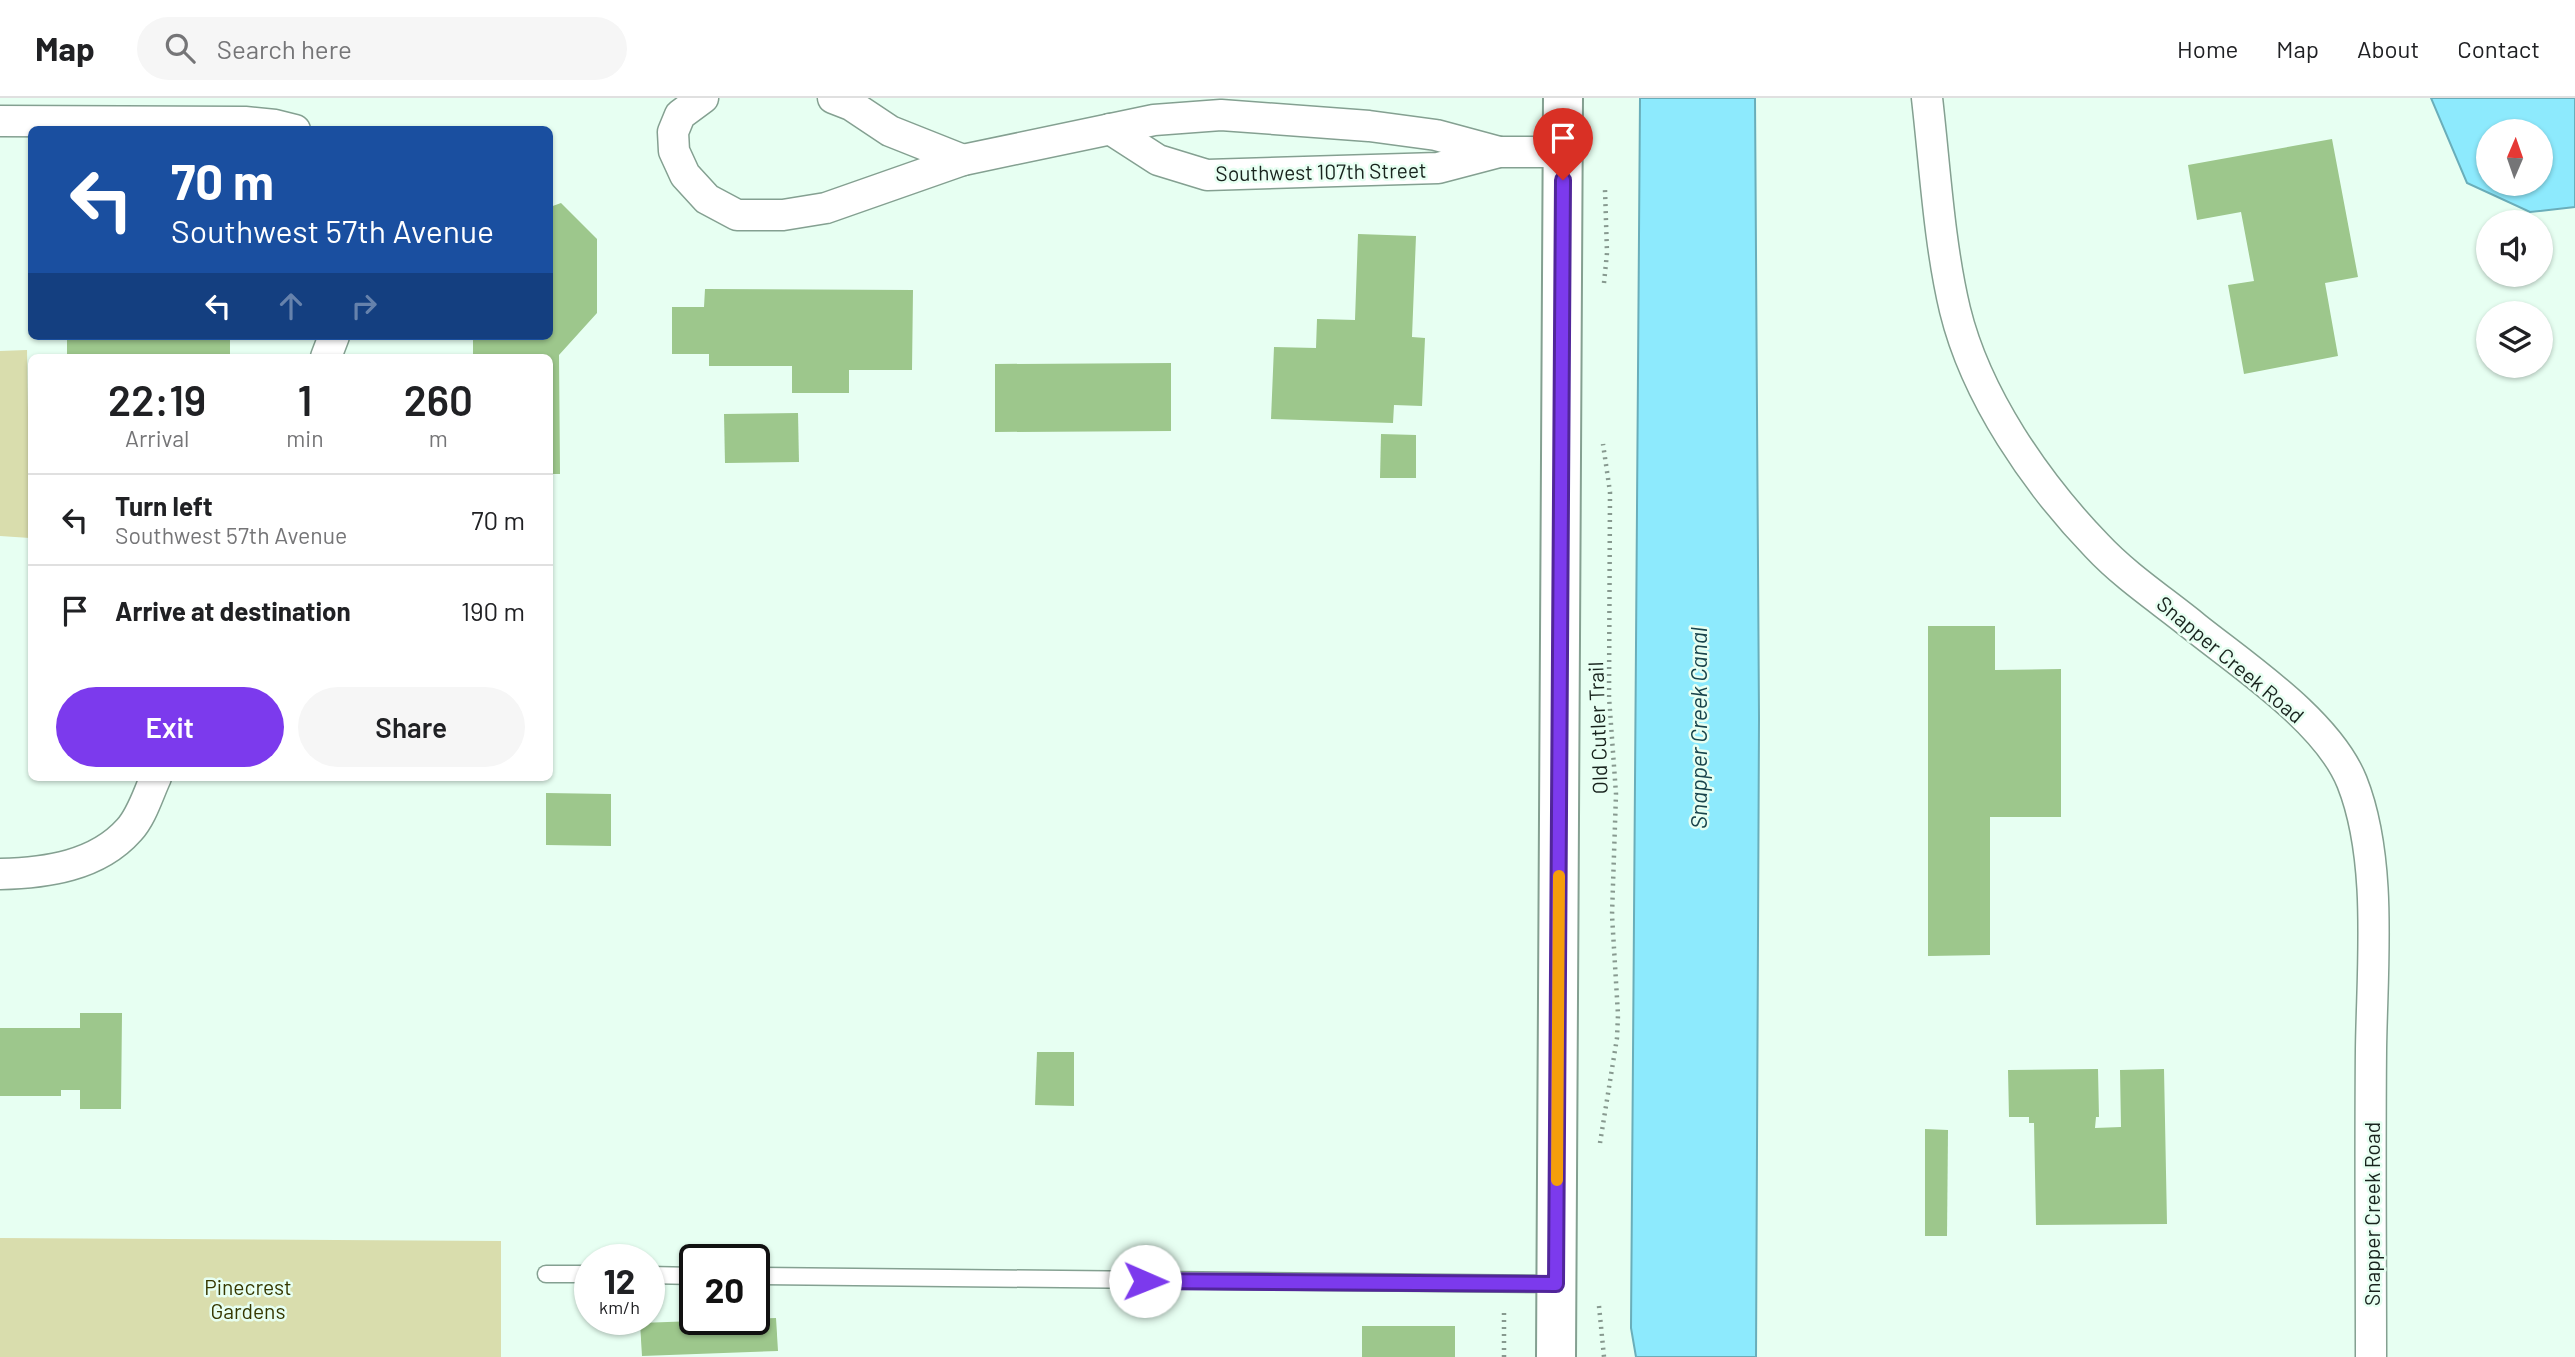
<!DOCTYPE html>
<html lang="en">
<head>
<meta charset="utf-8">
<style>
	:root { --surface:#fff; --page:#f6f6f6; --text:#202124; --muted:#757577; --line:#e0e0e0; --accent:#7c3aed }
	body { margin:0; font-family:Barlow,sans-serif; background:var(--page); color:var(--text); height:100vh; display:flex; flex-direction:column; font-size:26px; white-space:nowrap }
	* { box-sizing:border-box; margin:0 }
	p { font-size:23px; color:var(--muted) }
	.icon { flex:none; width:38px; height:38px; fill:none; stroke:currentColor; stroke-width:2; stroke-linecap:round; stroke-linejoin:round }
	.map { position:relative; flex:1; overflow:hidden }
	.side { position:absolute; left:28px; top:256px; width:525px; height:427px; display:flex; flex-direction:column; background:var(--surface); border-radius:10px; box-shadow:0 2px 5px #0004 }
	.side>* { flex:none }
	.guide { position:absolute; left:28px; top:28px; width:525px; height:214px; border-radius:10px; box-shadow:0 2px 5px #0004; background:#1a4fa0; color:#fff; overflow:hidden }
	.needle { width:46px; rotate:2deg }
	.tools { position:absolute; left:2476px; top:21px; display:grid; gap:14px }
	.tools a { display:grid; place-items:center; width:77px; height:77px; border-radius:50%; background:var(--surface); box-shadow:0 2px 5px #0004; font-size:35px }
	.speed { position:absolute; left:574px; top:1146px; display:flex; gap:14px; font-size:35px; font-weight:700; text-align:center }
	.speed>* { display:grid; place-content:center; width:91px; height:91px; border-radius:50%; background:var(--surface); box-shadow:0 2px 5px #0004; line-height:1 }
	.speed small { font-size:18px; font-weight:400 }
	.speed .limit { border:4px solid #111; border-radius:10px; background:#fff; color:#111 }
	.pin { position:absolute; display:grid; place-items:center; width:60px; height:60px; color:#fff; margin:-72px -30px; border-radius:50% 50% 50% 0; rotate:-45deg; box-shadow:0 0 7px #0007 }
	.pin .icon { rotate:45deg }
	.me { position:absolute; width:77px; margin:-38px; rotate:91deg; stroke-linejoin:round; filter:drop-shadow(0 0 5px #0008) }
	.turn { display:flex; align-items:center; gap:24px; height:147px; padding:0 28px; font-size:32px }
	.turn .icon { width:91px; height:91px; stroke-width:2.5 }
	.turn b { display:block; font-size:49px; line-height:60px }
	.lanes { display:flex; align-items:center; height:66px; padding:0 28px; background:#0003; justify-content:center; gap:35px; direction:ltr }
	.lanes .off { opacity:.35 }
	.eta { display:flex; justify-content:space-evenly; align-items:center; height:119px; text-align:center }
	.eta b { font-size:42px; font-weight:600; line-height:49px }
	.cta { display:flex; gap:14px; margin-top:auto; padding:14px 28px }
	.cta a { flex:1; height:80px; border-radius:42px; background:var(--accent); color:#fff; font-size:28px; font-weight:600; line-height:80px; text-align:center }
	.cta a+a { background:var(--page); color:var(--text) }
	ul { padding:0; list-style:none }
	li { display:flex; align-items:center; gap:21px; height:91px; padding:0 28px; border-top:2px solid var(--line) }
	li div { flex:1 }
	li b { display:block; font-size:26px }
	li em { font-style:normal }
	header { display:flex; align-items:center; gap:42px; box-sizing:border-box; height:98px; padding:0 35px; background:var(--surface); border-bottom:2px solid var(--line) }
	header strong { font-size:33px }
	nav { display:flex; gap:38px; margin-inline-start:auto; font-size:24px }
	.search { width:490px; height:63px; background:var(--page); display:flex; align-items:center; gap:18px; box-sizing:border-box; padding:0 24px; border-radius:38px; color:var(--muted); font-size:26px }
	.map>svg:first-child { display:block }
	.green { fill:#d9ddad }
	.water { fill:#8deafd; stroke:#6aaeba; stroke-width:2; fill-rule:evenodd }
	.building { fill:#9dc78c }
	.lines { fill:none; stroke-linecap:round; stroke-linejoin:round }
	.service-casing { stroke:#84a091; stroke-width:19 }
	.minor-casing { stroke:#84a091; stroke-width:33 }
	.secondary-casing { stroke:#84a091; stroke-width:42 }
	.path { stroke:#87998f; stroke-width:4.5; stroke-dasharray:2 5; stroke-linecap:butt }
	.service { stroke:#fff; stroke-width:16 }
	.minor { stroke:#fff; stroke-width:30 }
	.secondary { stroke:#fff; stroke-width:38 }
	.route-casing { stroke:#51269a; stroke-width:18 }
	.route { stroke:#7c3aed; stroke-width:12 }
	.slow { stroke:#f59e0b; stroke-width:12 }
	.labels { text-anchor:middle; dominant-baseline:central; stroke-width:5; stroke-linejoin:round; paint-order:stroke }
	.street-label { font-size:21px; fill:#18231d; stroke:#e7fff2 }
	.park-label { font-size:21px; fill:#363800; stroke:#e7fff2 }
	.water-label { font-size:23px; font-style:italic; fill:#18434b; stroke:#e7fff2 }
</style>
</head>
<body>
<header>
<strong>Map</strong>
<div class="search"><svg class="icon" aria-label="search" viewBox="0 0 24 24"><circle cx="10" cy="10" r="6"/><path d="M15 15l6 6"/></svg>Search here</div>
<nav><a>Home</a><a>Map</a><a>About</a><a>Contact</a></nav>
</header>
<div class="map">
<svg width="2575" height="1259" viewBox="0 0 2575 1259">
	<rect width="100%" height="100%" fill="#e7fff2"/>
	<g class="green">
		<path d="M27,252l3,188 -30,-2v-185z"/>
		<path d="M0,1140l501,3v116h-501z"/>
	</g>
	<g class="water">
		<path d="M1640,0h115l4,621 -3,638h-120l-5,-29z"/>
		<path d="M2431,0h144v109l-45,5 -63,-29zM2488,33h53v53h-53z"/>
	</g>
	<g class="building">
		<path d="M2332,41l26,138 -33,6 13,73 -94,18 -16,-89 26,-4 -13,-69 -44,8 -9,-55z"/>
		<path d="M561,105l36,36v74l-38,42 1,119h-10v-117h-77v-21h77v-129z"/>
		<path d="M1358,136l58,2 -4,101 13,1 -3,68 -28,-1 -1,18 -122,-4 3,-72 42,1 1,-29 38,1z"/>
		<path d="M705,191l208,1 -1,80h-63v23h-57v-27h-83v-12h-37v-47h32z"/>
		<rect x="67" y="238" width="163" height="21"/>
		<path d="M1171,265v68l-176,1v-68z"/>
		<path d="M798,315l1,49 -74,1 -1,-49z"/>
		<path d="M1381,336l35,1v43h-36z"/>
		<path d="M1928,528h67v44l66,-1v148h-71v138l-62,1z"/>
		<path d="M546,695l65,1v52l-65,-1z"/>
		<path d="M80,915h42l-1,96h-41v-19h-19v6h-61v-68h80z"/>
		<path d="M1037,954h37v54l-39,-1z"/>
		<path d="M2098,971l1,48h-3l-1,11 26,-1 -1,-57 44,-1 3,155 -131,1 -2,-102h-5v-6h-20l-1,-47z"/>
		<path d="M1925,1031l23,1 -1,106h-22z"/>
		<path d="M776,1220l2,33 -136,5 -2,-33z"/>
		<rect x="1362" y="1228" width="93" height="31"/>
	</g>
	<g class="lines">
		<g class="service-casing">
			<g id="service">
				<path d="M546,1176h44"/>
				<path d="M649,1177l46,1"/>
				<path d="M754,1178l802,8"/>
			</g>
		</g>
		<g class="minor-casing">
			<g id="minor">
				<path d="M703,0l-23,17 -7,17 1,19 11,24 22,24 30,16h46l43,-7 137,-48 191,-40 67,-5 148,11 67,9 63,17"/>
				<path d="M833,0l18,7 39,26 73,29"/>
				<path d="M1927,0c8,69 12,145 28,212 21,86 81,173 142,236 29,31 66,55 99,82 49,39 132,94 156,154 31,78 20,185 19,268 -1,103 0,205 0,307"/>
				<path d="M0,23l245,1 30,3 20,5"/>
				<path d="M1110,31l48,31 49,15 231,-7 61,-16h64"/>
				<path d="M326,259l8,-21"/>
				<path d="M0,776c46,-1 97,-8 129,-44 13,-14 19,-36 27,-53"/>
			</g>
		</g>
		<g class="secondary-casing">
			<path id="secondary" d="M1556,1259l7,-1259"/>
		</g>
		<g class="path">
			<path d="M1604,185l3,-30 -2,-63"/>
			<path d="M1600,1045l17,-105 1,-23 -6,-100 4,-121 -7,-97 1,-205 -7,-48"/>
			<path d="M1599,1208l5,51"/>
			<path d="M1504,1259v-48"/>
		</g>
		<use href="#service" class="service"/>
		<use href="#minor" class="minor"/>
		<use href="#secondary" class="secondary"/>
	</g>
	<g class="lines">
		<g class="route-casing">
			<path id="route" d="M1145,1183l411,3 7,-1104"/>
		</g>
		<use href="#route" class="route"/>
		<path class="slow" d="M1557,1082l2,-304"/>
	</g>
	<g class="labels">
		<g class="street-label">
			<text transform="translate(1321 73) rotate(-1)">Southwest 107th Street</text>
			<text transform="translate(2231 561) rotate(40)">Snapper Creek Road</text>
			<text transform="translate(1597 630) rotate(-92)">Old Cutler Trail</text>
			<text transform="translate(2371 1116) rotate(-90)">Snapper Creek Road</text>
		</g>
		<g class="park-label">
			<text x="248" y="1188">Pinecrest<tspan x="248" dy="24">Gardens</tspan></text>
		</g>
		<g class="water-label">
			<text transform="translate(1698 630) rotate(-90)">Snapper Creek Canal</text>
		</g>
	</g>
</svg>
<div class="tools">
<a><svg class="needle" viewBox="-14 -14 28 28"><path d="M0-13l5 13h-10z" fill="#e53935"/><path d="M0 13l5-13h-10z" fill="#757577"/></svg></a>
<a><svg class="icon" aria-label="sound" viewBox="0 0 24 24"><path d="M4 9h4l5-4v14l-5-4H4zM17 9q2 3 0 6"/></svg></a>
<a><svg class="icon" aria-label="layers" viewBox="0 0 24 24"><path d="M12 4l9 5-9 5-9-5zM3 14l9 5 9-5"/></svg></a>
</div>
<div class="speed"><div>12<small>km/h</small></div><div class="limit">20</div></div>
<div class="pin" style="left:1563px;top:82px;background:#d93025"><svg class="icon" aria-label="arrive" viewBox="0 0 24 24"><path d="M6 21V4h12l-3 4 3 4H6"/></svg></div>
<svg class="me" style="left:1145px;top:1183px" viewBox="-20 -20 40 40"><circle r="19" fill="#fff"/><path d="M0-13L10 11 0 6-10 11z" fill="#7c3aed"/></svg>
<div class="guide">
<div class="turn"><svg class="icon" aria-label="left" viewBox="0 0 24 24"><path d="M17 20v-9H6M10 6l-5 5 5 5"/></svg><div><b>70 m</b>Southwest 57th Avenue</div></div>
<div class="lanes"><svg class="icon" aria-label="left" viewBox="0 0 24 24"><path d="M17 20v-9H6M10 6l-5 5 5 5"/></svg><svg class="icon off" aria-label="ahead" viewBox="0 0 24 24"><path d="M12 20V5M6 11l6-6 6 6"/></svg><svg class="icon off" aria-label="right" viewBox="0 0 24 24"><path d="M7 20v-9h11M14 6l5 5-5 5"/></svg></div>
</div>
<section class="side">
<div class="eta">
<div><b>22:19</b><p>Arrival</p></div>
<div><b>1</b><p>min</p></div>
<div><b>260</b><p>m</p></div>
</div>
<ul>
<li><svg class="icon" aria-label="left" viewBox="0 0 24 24"><path d="M17 20v-9H6M10 6l-5 5 5 5"/></svg><div><b>Turn left</b><p>Southwest 57th Avenue</p></div><em>70 m</em></li>
<li><svg class="icon" aria-label="arrive" viewBox="0 0 24 24"><path d="M6 21V4h12l-3 4 3 4H6"/></svg><div><b>Arrive at destination</b></div><em>190 m</em></li>
</ul>
<div class="cta"><a>Exit</a><a>Share</a></div>
</section>
</div>
</body>
</html>
